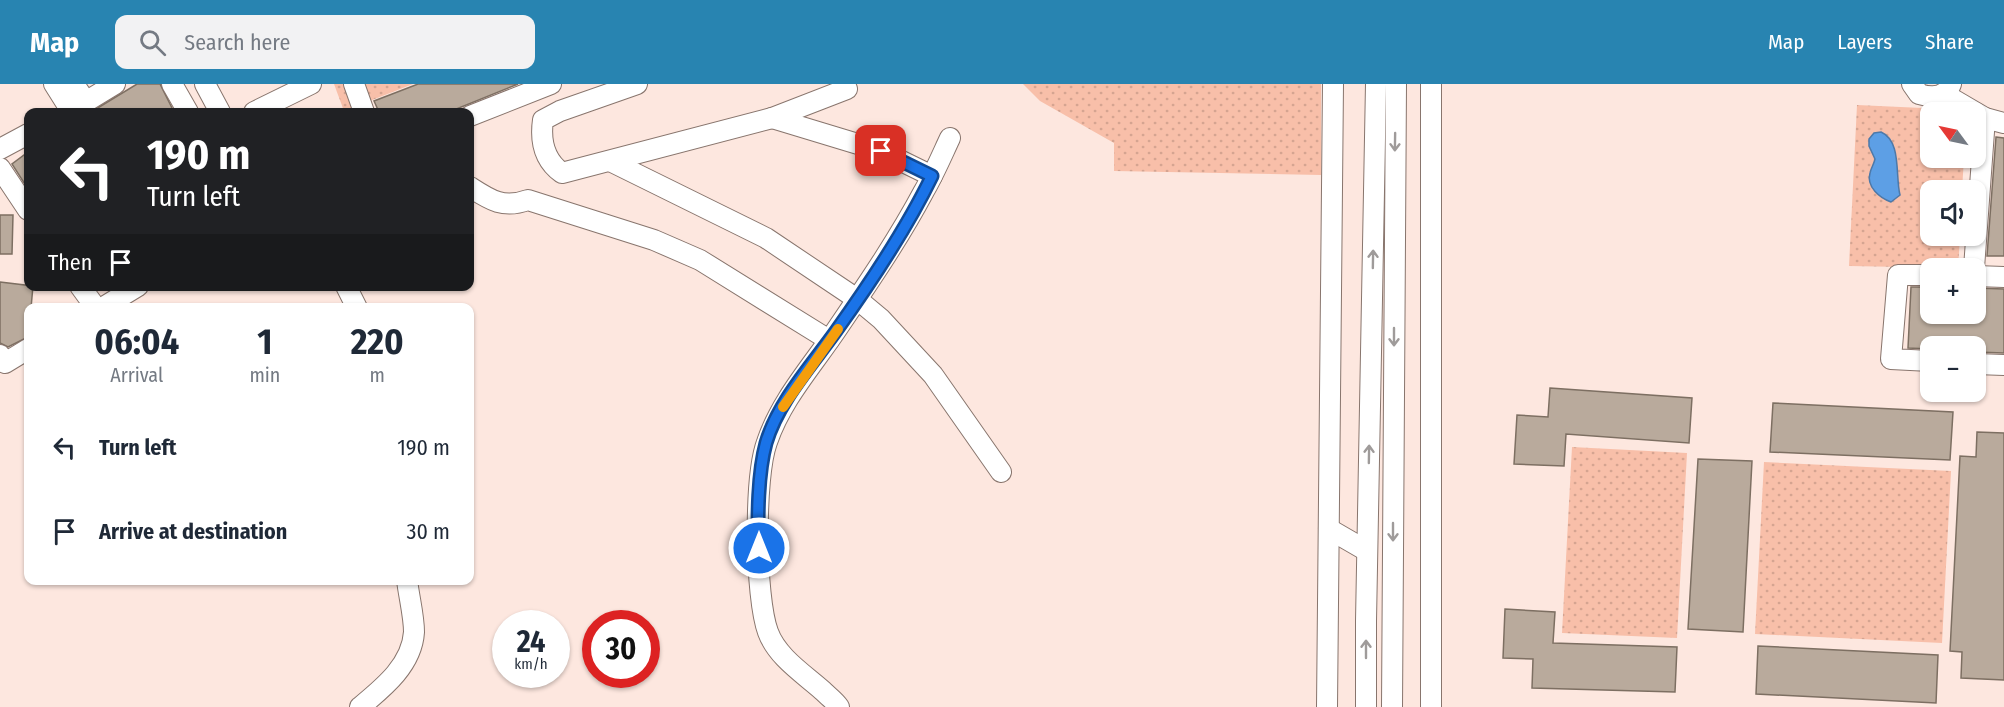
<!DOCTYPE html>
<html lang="en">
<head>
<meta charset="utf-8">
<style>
	:root { --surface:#fff; --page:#f2f2f3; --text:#1f2937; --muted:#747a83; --accent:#2884b1 }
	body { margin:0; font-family:"Fira Sans Condensed",sans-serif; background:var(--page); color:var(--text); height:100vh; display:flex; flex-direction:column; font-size:22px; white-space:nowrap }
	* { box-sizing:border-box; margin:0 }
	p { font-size:20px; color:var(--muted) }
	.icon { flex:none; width:33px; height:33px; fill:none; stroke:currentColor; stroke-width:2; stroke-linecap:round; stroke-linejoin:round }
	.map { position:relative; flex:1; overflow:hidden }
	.sheet { position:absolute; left:24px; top:219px; width:450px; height:282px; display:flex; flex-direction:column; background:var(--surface); border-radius:12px; box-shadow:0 2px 4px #0004 }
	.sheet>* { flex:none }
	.banner { position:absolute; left:24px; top:24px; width:450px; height:183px; border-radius:12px; box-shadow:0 2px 4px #0004; background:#202124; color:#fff; overflow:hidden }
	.needle { width:39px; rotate:303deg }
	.buttons { position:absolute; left:1920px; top:18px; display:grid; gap:12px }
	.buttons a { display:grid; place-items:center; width:66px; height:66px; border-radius:12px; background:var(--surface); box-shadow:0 2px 4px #0004; font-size:30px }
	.speed { position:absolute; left:492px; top:526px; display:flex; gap:12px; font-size:30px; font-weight:700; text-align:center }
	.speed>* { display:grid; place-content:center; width:78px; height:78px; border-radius:50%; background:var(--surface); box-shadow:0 2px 4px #0004; line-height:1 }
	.speed small { font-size:15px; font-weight:400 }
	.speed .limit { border:9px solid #d22; background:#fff; color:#111 }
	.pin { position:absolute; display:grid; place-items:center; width:51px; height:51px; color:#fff; margin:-26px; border-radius:12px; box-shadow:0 3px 9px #0006 }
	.me { position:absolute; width:66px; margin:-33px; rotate:0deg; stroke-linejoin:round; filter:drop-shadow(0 0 4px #0008) }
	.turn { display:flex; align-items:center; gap:21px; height:126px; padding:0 24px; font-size:27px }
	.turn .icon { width:78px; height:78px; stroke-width:2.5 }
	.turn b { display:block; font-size:42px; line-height:51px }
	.then { display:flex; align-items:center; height:57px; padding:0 24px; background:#0003; gap:12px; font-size:22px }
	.eta { display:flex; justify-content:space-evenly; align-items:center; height:102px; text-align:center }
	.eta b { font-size:36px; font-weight:700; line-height:42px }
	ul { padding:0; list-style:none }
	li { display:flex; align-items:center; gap:18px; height:84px; padding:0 24px }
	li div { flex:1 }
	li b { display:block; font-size:22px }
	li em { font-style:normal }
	header { display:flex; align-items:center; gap:36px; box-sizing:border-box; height:84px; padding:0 30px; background:var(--accent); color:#fff }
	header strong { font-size:28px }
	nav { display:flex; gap:33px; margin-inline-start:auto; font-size:21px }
	.search { width:420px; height:54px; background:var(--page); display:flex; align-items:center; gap:15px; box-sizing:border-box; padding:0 21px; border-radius:12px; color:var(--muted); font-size:22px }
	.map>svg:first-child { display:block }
	.park { fill:url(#park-dots) }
	.water { fill:#5d9fe5; stroke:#4d79a9; stroke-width:1.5 }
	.building { fill:#b9aa9c; stroke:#7d6f62; stroke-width:1.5 }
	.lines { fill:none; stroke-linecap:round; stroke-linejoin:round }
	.minor-casing { stroke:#88756d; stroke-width:22 }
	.minor { stroke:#fff; stroke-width:20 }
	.oneway { stroke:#9f9b9a }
	.route-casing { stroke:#114b97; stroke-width:15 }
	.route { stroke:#1a73e8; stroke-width:10 }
	.slow { stroke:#f59e0b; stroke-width:10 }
</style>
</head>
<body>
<header>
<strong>Map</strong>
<div class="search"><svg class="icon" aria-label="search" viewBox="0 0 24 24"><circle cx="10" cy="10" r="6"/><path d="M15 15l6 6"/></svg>Search here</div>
<nav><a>Map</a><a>Layers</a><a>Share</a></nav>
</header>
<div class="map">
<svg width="2004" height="623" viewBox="0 0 2004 623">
	<defs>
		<pattern id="park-dots" width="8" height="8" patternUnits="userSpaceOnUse" patternTransform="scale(1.5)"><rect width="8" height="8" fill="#f8bfa9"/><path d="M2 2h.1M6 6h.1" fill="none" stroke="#d5a491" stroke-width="1.8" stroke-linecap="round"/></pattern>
	</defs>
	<rect width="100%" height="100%" fill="#fde7df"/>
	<g class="park">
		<path d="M334,0h79l-69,27z"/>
		<path d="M1023,0h298v91l-207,-4v-28l-74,-42z"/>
		<path d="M1857,21l109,5v2h-36v46h34l-2,32h-32v46h30l-2,32 -109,-2z"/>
		<path d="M1572,363l115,6 -10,185 -115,-5z"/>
		<path d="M1764,378l187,9 -9,172 -187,-9z"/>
	</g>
	<path class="water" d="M1881,48c21,9 14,44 19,63l-9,7c-11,-4 -25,-15 -21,-29 1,-5 4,-9 5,-14l-6,-13v-7l5,-6z"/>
	<g class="building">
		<path d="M137,0h23l14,28h-83z"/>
		<path d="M418,0h100l-69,28h-70l-5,-11z"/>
		<path d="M1996,53l8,1v118h-17z"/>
		<path d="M28,68v37l-16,-25z"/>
		<path d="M0,131h13l-1,39h-12z"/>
		<path d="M0,198l33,4 -2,22h-3v29l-20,10 -8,-4z"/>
		<path d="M1911,203h19v27h46v-26l28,1v64l-28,-1v-6h-46v3l-22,-1z"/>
		<path d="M1550,304l142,10 -3,45 -123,-9 -2,32 -50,-2 3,-49 31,2z"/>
		<path d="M1773,319l180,9 -3,48 -180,-8z"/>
		<path d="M1977,348l27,1v247l-43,-2 1,-26 -12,-1 10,-195 16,1z"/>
		<path d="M1698,375l54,2 -9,171 -55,-3z"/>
		<path d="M1505,525l50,3 -2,31 124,4 -2,45 -143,-4 1,-29 -30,-1z"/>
		<path d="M1758,562l180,9 -2,48 -180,-9z"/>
	</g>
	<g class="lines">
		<g class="minor-casing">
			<g id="minor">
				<path d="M54,0l17,27"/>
				<path d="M74,0l12,18"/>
				<path d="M172,0l16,28"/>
				<path d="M205,0l15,28"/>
				<path d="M354,0l10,28"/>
				<path d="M637,0l-77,27 -17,9c-3,21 1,40 19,53l210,-55 75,-29"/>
				<path d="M1431,0v623"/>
				<path d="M1912,0l7,10c13,4 27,4 32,-10"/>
				<path d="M1944,10l41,24 19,5"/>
				<path d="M69,28l46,-28"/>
				<path d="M254,28l57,-28"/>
				<path d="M470,32l81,-32"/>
				<path d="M772,34l109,33 51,25"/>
				<path d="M0,65l28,-15"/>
				<path d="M610,77l156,77 91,61 24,20 52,56 68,97"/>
				<path d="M0,84l28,42"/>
				<path d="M470,103c20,13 33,22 58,13l126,40 46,20 129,80"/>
				<path d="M1974,184l11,-150"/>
				<path d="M1930,191h-32l-7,84 39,2"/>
				<path d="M1976,192l28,1"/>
				<path d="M80,202l16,22"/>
				<path d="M346,202l11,22"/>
				<path d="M102,224l36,-22"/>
				<path d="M0,271l5,8 23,-14"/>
				<path d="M1976,280l28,1"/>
				<path d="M1329,445l38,22"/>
				<path d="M360,623c23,-19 52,-42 54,-75 0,-16 -5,-35 -7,-52"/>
				<path d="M839,623c-4,-6 -11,-11 -16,-16 -19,-17 -46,-34 -55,-59 -13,-35 -14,-155 -1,-190 15,-44 47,-78 72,-116 30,-44 60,-88 85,-135 10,-17 18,-36 26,-53"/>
				<path d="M1327,623l6,-623"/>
				<path d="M1366,623v-86l10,-537"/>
				<path d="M1392,623l4,-623"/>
			</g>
		</g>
		<use href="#minor" class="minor"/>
	</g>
	<defs><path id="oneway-shaft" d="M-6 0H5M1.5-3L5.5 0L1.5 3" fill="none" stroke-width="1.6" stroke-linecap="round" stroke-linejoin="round" transform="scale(1.5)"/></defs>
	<g class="oneway">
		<use href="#oneway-shaft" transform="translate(1395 58) rotate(91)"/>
		<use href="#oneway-shaft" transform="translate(1373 175) rotate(-89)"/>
		<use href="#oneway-shaft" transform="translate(1394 253) rotate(90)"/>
		<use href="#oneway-shaft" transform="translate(1369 370) rotate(-89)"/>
		<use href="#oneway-shaft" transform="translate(1393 448) rotate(90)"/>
		<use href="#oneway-shaft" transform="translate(1366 565) rotate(-90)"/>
	</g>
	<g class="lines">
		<g class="route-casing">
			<path id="route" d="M759,464c-2,-29 -1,-76 7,-105 12,-41 45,-77 70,-112 35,-49 70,-101 96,-155l-51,-25"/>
		</g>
		<use href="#route" class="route"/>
		<path class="slow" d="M783,323l55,-78"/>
	</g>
</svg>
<div class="buttons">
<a><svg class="needle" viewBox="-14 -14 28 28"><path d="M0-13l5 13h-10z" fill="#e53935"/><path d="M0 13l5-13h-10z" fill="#747a83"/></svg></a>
<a><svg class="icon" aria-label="sound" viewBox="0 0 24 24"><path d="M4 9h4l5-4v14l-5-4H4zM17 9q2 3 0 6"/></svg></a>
<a>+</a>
<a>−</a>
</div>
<div class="speed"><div>24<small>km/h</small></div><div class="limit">30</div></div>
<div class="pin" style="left:881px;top:67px;background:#d93025"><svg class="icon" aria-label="arrive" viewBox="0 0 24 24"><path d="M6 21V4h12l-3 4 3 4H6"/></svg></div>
<svg class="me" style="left:759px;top:464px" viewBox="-20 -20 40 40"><circle r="17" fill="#1a73e8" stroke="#fff" stroke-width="3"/><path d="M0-11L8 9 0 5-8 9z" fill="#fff"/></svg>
<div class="banner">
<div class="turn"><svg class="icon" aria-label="left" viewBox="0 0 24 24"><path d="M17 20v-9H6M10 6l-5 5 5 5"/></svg><div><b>190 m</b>Turn left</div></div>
<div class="then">Then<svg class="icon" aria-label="arrive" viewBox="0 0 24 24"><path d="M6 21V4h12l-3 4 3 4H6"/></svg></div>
</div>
<section class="sheet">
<div class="eta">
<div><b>06:04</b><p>Arrival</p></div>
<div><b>1</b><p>min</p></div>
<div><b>220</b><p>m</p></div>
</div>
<ul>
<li><svg class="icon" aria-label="left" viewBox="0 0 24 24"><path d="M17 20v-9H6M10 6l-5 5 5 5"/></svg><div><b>Turn left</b></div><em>190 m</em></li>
<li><svg class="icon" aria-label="arrive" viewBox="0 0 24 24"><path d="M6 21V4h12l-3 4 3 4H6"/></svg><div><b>Arrive at destination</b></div><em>30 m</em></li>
</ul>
</section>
</div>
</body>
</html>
